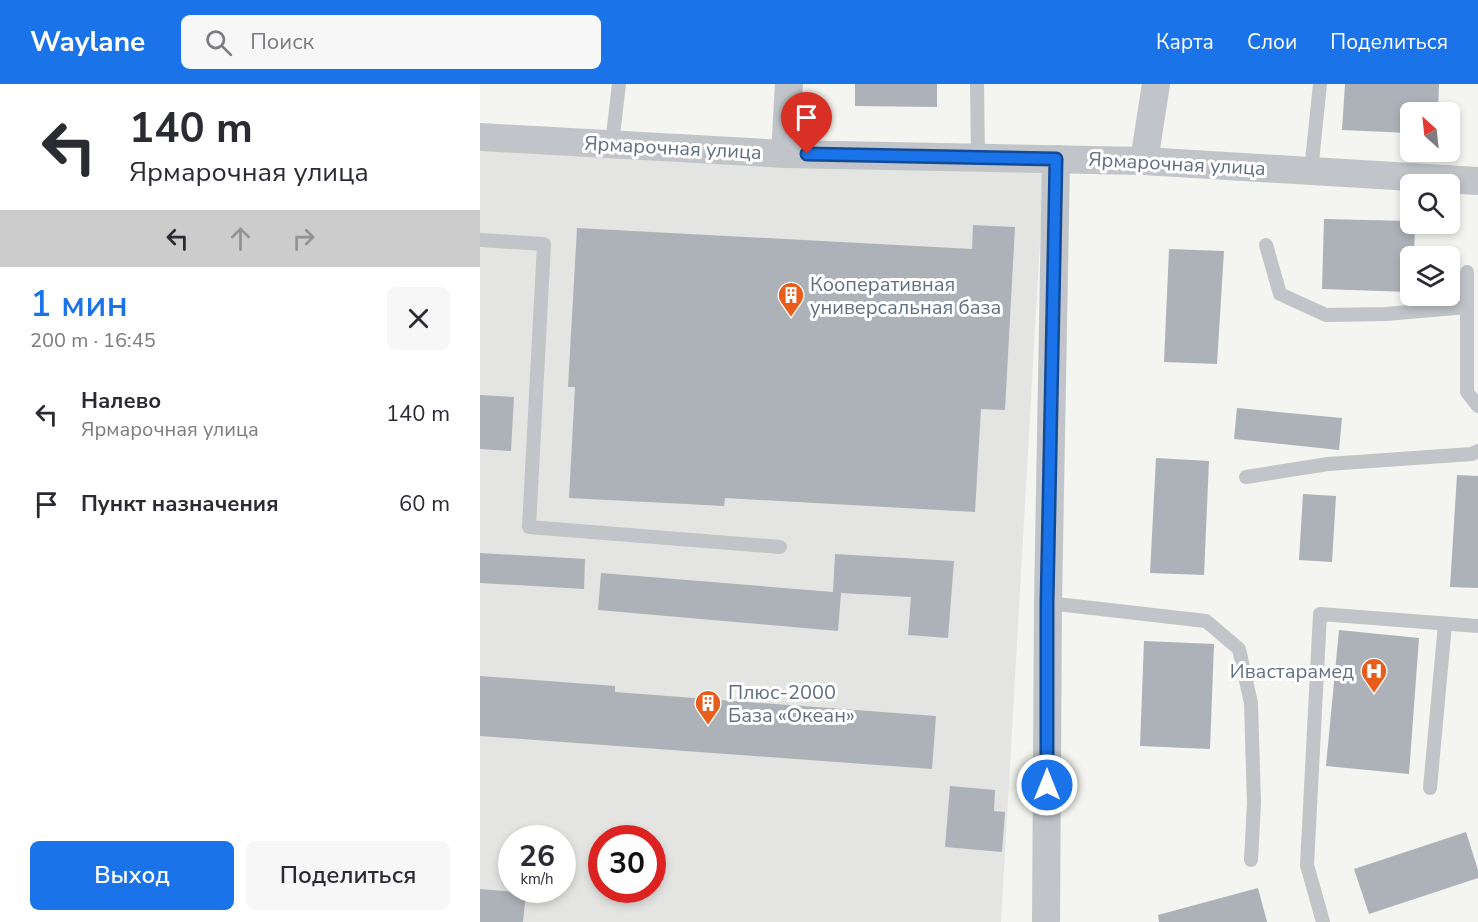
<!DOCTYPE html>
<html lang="ru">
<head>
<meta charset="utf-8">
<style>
	:root { --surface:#fff; --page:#f7f7f7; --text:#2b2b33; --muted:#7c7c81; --accent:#1a73e8 }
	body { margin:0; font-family:"Nunito Sans",sans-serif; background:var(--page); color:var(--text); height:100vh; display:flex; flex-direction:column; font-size:22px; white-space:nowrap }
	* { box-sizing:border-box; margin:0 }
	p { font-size:20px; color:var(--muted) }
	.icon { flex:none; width:33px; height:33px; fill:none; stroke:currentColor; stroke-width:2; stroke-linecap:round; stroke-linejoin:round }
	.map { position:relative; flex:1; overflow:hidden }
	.panel { display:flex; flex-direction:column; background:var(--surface); width:480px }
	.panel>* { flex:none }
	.banner { background:#fff; color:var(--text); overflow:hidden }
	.needle { width:39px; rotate:333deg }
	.controls { position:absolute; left:920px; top:18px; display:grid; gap:12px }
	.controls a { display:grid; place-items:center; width:60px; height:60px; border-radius:9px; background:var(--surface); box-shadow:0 3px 9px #0003; font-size:30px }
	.speed { position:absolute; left:18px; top:741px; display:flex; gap:12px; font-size:30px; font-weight:700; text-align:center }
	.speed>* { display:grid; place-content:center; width:78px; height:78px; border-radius:50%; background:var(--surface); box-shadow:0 3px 9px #0003; line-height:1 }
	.speed small { font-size:15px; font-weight:400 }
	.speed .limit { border:9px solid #d22; background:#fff; color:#111 }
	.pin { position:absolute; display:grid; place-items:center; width:51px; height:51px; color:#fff; margin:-62px -26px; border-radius:50% 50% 50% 0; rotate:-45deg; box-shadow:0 0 6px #0007 }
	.pin .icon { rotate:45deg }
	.me { position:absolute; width:66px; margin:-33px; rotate:0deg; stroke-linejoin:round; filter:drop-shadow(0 0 4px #0008) }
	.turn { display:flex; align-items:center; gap:21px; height:126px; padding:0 30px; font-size:27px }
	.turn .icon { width:78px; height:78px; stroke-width:2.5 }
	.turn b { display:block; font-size:42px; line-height:51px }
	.lanes { display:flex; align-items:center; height:57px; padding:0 30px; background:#0003; justify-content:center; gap:30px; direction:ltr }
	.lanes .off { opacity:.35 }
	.round { display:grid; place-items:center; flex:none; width:63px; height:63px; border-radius:9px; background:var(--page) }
	.overview { display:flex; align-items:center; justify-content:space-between; height:102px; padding:0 30px }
	h1 { font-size:36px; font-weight:600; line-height:45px; color:var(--accent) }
	.cta { display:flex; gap:12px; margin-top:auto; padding:12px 30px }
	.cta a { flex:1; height:69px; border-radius:9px; background:var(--accent); color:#fff; font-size:24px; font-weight:600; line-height:69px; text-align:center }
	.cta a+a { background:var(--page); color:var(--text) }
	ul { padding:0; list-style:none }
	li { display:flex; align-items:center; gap:18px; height:90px; padding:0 30px }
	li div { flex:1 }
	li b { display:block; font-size:22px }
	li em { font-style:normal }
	header { display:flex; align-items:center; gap:36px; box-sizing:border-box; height:84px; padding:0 30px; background:var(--accent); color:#fff }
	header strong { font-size:28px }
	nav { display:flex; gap:33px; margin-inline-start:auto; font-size:21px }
	.search { width:420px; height:54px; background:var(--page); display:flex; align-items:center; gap:15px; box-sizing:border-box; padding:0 21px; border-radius:9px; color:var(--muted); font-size:22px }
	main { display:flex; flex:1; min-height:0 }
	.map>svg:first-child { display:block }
	.built { fill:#e4e5e3; fill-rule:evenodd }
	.building { fill:#acb2b8 }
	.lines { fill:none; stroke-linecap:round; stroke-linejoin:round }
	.lane { stroke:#c1c4c8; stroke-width:14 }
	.street { stroke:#c1c4c8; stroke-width:28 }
	.route-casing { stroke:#114b97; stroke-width:15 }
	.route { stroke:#1a73e8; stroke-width:10 }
	.labels { text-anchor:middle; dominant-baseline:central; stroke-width:6; stroke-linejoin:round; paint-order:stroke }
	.street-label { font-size:20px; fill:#627182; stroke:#fff }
	.poi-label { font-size:20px; fill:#627182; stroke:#fff; text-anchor:start }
</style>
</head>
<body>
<header>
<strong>Waylane</strong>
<div class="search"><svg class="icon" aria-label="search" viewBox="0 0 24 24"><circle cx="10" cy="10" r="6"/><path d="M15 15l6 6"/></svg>Поиск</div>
<nav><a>Карта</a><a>Слои</a><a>Поделиться</a></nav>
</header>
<main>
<section class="panel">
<div class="banner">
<div class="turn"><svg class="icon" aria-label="left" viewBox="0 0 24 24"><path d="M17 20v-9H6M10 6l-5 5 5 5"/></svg><div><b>140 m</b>Ярмарочная улица</div></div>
<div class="lanes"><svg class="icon" aria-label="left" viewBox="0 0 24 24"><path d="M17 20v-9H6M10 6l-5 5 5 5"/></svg><svg class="icon off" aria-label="ahead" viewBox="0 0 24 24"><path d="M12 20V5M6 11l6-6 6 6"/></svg><svg class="icon off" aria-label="right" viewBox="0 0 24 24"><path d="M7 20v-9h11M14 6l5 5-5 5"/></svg></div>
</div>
<div class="overview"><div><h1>1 мин</h1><p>200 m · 16:45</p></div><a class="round"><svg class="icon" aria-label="close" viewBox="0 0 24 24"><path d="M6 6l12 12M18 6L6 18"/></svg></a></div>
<ul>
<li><svg class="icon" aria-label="left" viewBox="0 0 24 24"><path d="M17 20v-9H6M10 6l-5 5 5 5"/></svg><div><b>Налево</b><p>Ярмарочная улица</p></div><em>140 m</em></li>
<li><svg class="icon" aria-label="arrive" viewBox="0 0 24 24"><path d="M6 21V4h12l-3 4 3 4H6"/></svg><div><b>Пункт назначения</b></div><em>60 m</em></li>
</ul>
<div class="cta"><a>Выход</a><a>Поделиться</a></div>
</section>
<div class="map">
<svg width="998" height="838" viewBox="0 0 998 838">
	<rect width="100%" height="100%" fill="#f4f4f0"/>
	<path class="built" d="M0,66l564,22 -43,750h-521zM32,754h50v52h-50zM122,754h50v52h-50z"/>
	<g class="building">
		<path d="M375,0h82v23l-82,-1z"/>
		<path d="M865,0h94l-1,28h-28v21l-68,-3z"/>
		<path d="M844,135l86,2v3h5l-1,32h-4v36l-88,-3z"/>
		<path d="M493,141l42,2 -10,183 -24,-1 -6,103 -250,-14 -1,8 -155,-8 6,-111h-7l9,-159 395,21z"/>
		<path d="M689,165l55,2 -7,113 -53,-2z"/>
		<path d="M0,311l34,2 -3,54 -31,-2z"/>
		<path d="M757,324l105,10 -3,32 -105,-11z"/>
		<path d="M676,374l53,3 -5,114 -54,-2z"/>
		<path d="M977,391l21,1v112l-28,-1z"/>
		<path d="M823,410l33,2 -4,66 -33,-2z"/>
		<path d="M0,469l105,6 -1,30 -104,-6z"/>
		<path d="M355,470l119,7 -6,77 -40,-3 3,-38 -70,-4 -3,38 -240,-21 3,-37 232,19z"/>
		<path d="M859,546l80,8 -10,136 -83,-8z"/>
		<path d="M664,557l70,3 -4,105 -70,-3z"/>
		<path d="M0,592l135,10v6l321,24 -4,53 -452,-33z"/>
		<path d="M470,702l45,4 -1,21 11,1 -3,40 -57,-5z"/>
		<path d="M986,748l12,38v8l-109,36 -15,-45z"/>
		<path d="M778,804l9,34h-108l-1,-7z"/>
		<path d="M0,805l46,4 -3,29h-43z"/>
	</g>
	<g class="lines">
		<g class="lane">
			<path d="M497,0l1,74"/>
			<path d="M132,60l7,-60"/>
			<path d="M831,87l9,-87"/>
			<path d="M0,156l64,4 -15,283 251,20"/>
			<path d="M786,161l14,49 46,21 60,-1 81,-7"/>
			<path d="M987,188v120l11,14"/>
			<path d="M766,393l82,-13 144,-10 6,-3"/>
			<path d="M568,519l158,18 33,28 12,54 3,100 -3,57"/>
			<path d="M950,704l15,-164"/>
			<path d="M843,838l-16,-57 13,-251 158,12"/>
		</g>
		<g class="street">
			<path d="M0,53l305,17 359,7 334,20"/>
			<path d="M305,70l4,-70"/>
			<path d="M664,77l12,-77"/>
			<path d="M566,838l2,-319 8,-444"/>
		</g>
	</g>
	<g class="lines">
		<g class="route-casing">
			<path id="route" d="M327,70l249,5 -9,444v182"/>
		</g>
		<use href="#route" class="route"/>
	</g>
	<defs>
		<g id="building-pin" transform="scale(1.35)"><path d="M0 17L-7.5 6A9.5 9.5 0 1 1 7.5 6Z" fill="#e85d1c" stroke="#fff"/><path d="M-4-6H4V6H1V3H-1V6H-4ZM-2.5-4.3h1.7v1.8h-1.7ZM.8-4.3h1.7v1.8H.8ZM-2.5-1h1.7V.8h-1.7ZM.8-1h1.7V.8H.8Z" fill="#fff"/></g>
		<g id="hospital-pin" transform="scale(1.35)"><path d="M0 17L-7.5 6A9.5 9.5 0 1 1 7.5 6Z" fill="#e85d1c" stroke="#fff"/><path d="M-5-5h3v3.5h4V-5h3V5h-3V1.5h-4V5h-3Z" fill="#fff"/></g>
	</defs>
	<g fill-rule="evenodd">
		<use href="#building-pin" x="311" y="211"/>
		<use href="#hospital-pin" x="894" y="587"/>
		<use href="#building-pin" x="228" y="619"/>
	</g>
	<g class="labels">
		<g class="street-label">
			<text transform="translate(193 64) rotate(3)">Ярмарочная улица</text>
			<text transform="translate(697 80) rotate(3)">Ярмарочная улица</text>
		</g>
		<g class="poi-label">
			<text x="330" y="200">Кооперативная<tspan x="330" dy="23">универсальная база</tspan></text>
			<text x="874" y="587" text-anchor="end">Ивастарамед</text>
			<text x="248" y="608">Плюс-2000<tspan x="248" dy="23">База «Океан»</tspan></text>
		</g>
	</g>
</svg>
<div class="controls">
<a><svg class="needle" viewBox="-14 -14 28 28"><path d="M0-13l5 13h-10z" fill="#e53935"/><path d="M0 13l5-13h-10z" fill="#7c7c81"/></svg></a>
<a><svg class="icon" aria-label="search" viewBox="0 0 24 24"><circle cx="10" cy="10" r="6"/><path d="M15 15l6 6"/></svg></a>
<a><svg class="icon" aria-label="layers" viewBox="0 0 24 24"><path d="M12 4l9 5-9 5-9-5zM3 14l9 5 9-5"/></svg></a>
</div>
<div class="speed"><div>26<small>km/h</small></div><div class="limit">30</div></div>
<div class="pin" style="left:327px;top:70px;background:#d93025"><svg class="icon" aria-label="arrive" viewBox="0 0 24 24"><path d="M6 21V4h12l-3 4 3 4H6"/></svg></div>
<svg class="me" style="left:567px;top:701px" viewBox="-20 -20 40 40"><circle r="17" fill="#1a73e8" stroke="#fff" stroke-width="3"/><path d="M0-11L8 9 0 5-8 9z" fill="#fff"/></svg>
</div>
</main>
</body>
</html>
